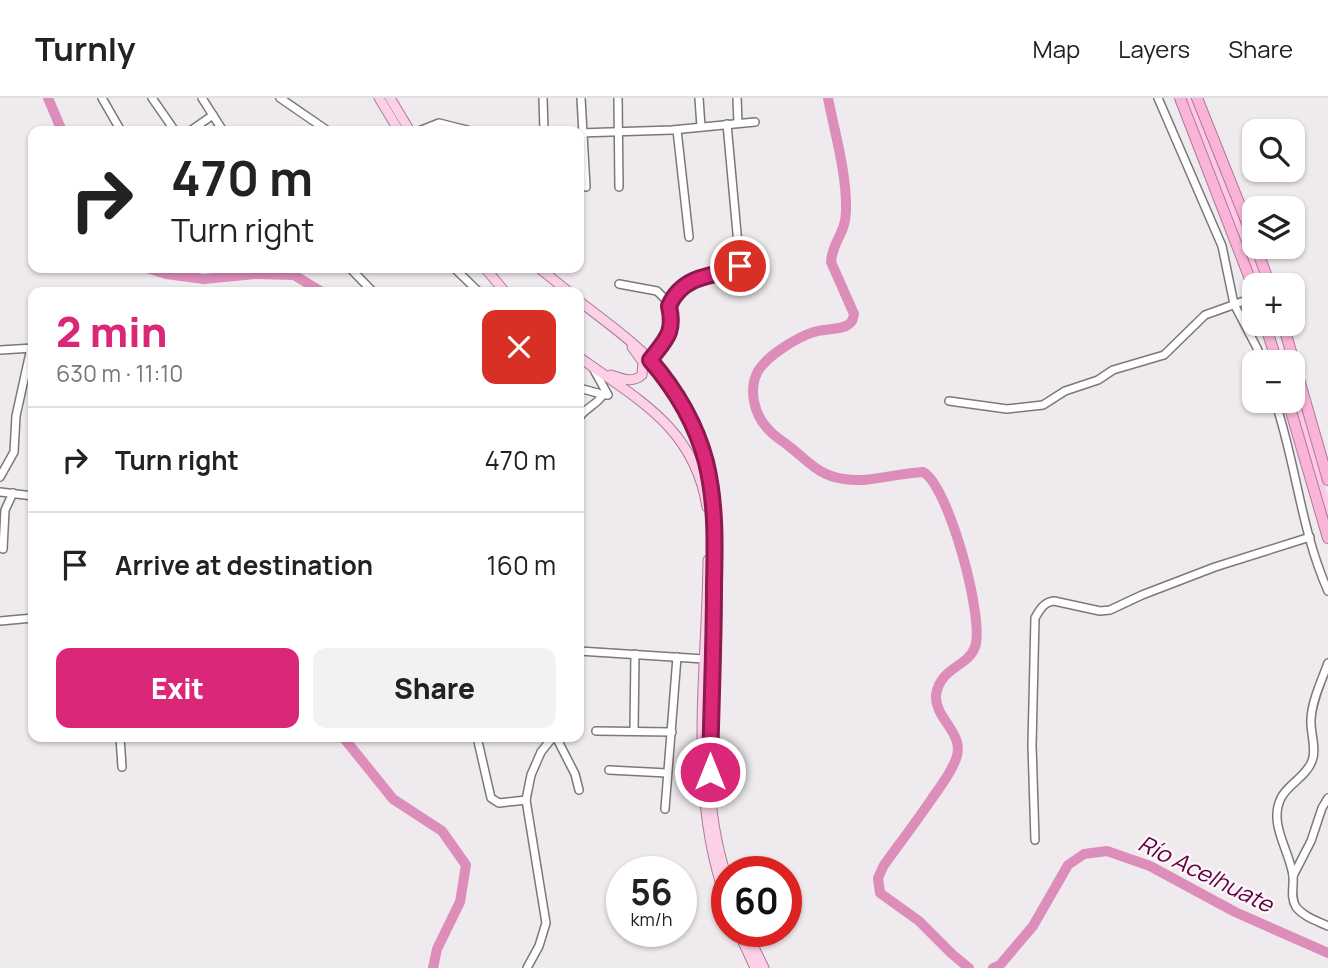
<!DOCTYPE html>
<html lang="en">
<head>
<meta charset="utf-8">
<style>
	:root { --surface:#fff; --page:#f2f2f2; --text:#222; --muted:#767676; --line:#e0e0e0; --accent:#db2777 }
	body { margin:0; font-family:Manrope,sans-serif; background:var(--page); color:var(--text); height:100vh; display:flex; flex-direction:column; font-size:26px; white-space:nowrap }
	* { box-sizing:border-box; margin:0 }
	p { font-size:23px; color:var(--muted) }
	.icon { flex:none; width:38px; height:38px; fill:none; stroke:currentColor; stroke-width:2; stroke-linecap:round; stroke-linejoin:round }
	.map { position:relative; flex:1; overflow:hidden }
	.panel { position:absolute; left:28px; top:189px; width:556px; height:455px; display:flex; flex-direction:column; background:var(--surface); border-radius:14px; box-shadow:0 2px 5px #0004 }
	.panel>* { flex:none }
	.top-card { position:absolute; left:28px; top:28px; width:556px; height:147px; border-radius:14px; box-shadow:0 2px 5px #0004; background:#fff; color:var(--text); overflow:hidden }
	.tools { position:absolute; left:1242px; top:21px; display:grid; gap:14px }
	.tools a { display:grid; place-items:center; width:63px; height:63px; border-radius:14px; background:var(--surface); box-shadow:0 2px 5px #0004; font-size:35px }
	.speed { position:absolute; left:606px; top:758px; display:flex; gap:14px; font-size:35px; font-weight:700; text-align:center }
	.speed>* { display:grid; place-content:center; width:91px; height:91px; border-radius:50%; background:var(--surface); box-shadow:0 2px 5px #0004; line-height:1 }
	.speed small { font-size:18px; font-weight:400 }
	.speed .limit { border:10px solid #d22; background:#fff; color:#111 }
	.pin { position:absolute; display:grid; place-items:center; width:60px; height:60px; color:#fff; margin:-30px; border:4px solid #fff; border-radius:50%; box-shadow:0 2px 7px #0007 }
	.me { position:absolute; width:77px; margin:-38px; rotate:0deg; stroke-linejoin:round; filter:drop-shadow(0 0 5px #0008) }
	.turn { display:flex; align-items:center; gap:24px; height:147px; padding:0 28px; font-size:32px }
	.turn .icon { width:91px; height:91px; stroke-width:2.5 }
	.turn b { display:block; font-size:49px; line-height:60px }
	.round { display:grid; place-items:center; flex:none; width:74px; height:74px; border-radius:14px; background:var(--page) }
	.summary { display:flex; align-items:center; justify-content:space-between; height:119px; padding:0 28px }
	h1 { font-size:42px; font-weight:800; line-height:52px; color:var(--accent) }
	.action { display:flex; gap:14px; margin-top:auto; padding:14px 28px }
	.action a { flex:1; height:80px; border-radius:14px; background:var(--accent); color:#fff; font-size:28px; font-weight:800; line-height:80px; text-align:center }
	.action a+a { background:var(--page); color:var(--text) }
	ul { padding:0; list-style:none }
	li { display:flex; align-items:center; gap:21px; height:105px; padding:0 28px; border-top:2px solid var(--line) }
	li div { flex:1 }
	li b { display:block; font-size:26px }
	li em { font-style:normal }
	header { display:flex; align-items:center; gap:42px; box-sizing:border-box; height:98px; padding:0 35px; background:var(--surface); border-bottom:2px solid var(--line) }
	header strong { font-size:33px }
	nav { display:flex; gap:38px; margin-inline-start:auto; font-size:24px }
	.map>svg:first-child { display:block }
	.green { fill:#ffc9e5 }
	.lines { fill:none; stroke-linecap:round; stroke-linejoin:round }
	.river { stroke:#dd8db9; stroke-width:10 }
	.minor-casing { stroke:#7c7779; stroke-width:10 }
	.major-casing { stroke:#ab7c95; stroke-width:11 }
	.highway-casing { stroke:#ab7c95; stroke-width:12 }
	.minor { stroke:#fff; stroke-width:7 }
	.major { stroke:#fcd1e8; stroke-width:9 }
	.highway { stroke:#fab3d9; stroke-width:10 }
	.route-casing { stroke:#8e194d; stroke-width:18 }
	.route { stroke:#db2777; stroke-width:12 }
	.labels { text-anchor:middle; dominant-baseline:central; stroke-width:5; stroke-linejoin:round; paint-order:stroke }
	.water-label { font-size:23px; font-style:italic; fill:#610043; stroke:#fdf7fa }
</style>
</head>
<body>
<header>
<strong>Turnly</strong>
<nav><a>Map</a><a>Layers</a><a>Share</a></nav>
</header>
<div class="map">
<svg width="1328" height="870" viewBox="0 0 1328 870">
	<rect width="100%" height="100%" fill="#efeaed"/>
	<g class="green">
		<path d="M1183,0h10l37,92 35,95h-9l-45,-122z"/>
		<path d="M1293,273l35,126v30l-36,-126z"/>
	</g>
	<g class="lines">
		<g class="river">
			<path d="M48,0l14,33"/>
			<path d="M828,0c7,36 19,76 18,113 0,22 -14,31 -15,51l23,52c-1,6 -2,9 -8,12 -10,4 -22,3 -32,6 -17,5 -47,24 -56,39 -10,19 -4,44 11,59 6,7 14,11 21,17 18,14 29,29 54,32 26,4 53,-6 79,-7 25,12 62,147 52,175 -7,20 -35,20 -39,48 -2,24 30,38 20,64 -5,14 -16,28 -25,41 -15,22 -31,43 -47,65l-6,13 2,15 39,28 33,33 17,14"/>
			<path d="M147,170l19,6 38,5 51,-5 39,1 28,17"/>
			<path d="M343,639l50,62 49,32 24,34 -6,37 -23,47 -4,19"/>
			<path d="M993,870l7,-3 33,-39 35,-61 16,-11 23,-3 43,15 85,46 93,41"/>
		</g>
		<g class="minor-casing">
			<g id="minor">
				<path d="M102,0l19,33"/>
				<path d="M152,0l23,33"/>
				<path d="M202,0l21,33"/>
				<path d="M280,0l48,33"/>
				<path d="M543,0l1,33"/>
				<path d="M581,0l5,89"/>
				<path d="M618,0l1,89"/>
				<path d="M699,0l2,29"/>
				<path d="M737,0l1,25"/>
				<path d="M1158,0l64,148 12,58 23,44 5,14"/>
				<path d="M677,32l12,107"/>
				<path d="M190,33l23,-16"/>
				<path d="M419,33l20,-8 32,8"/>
				<path d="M579,35l93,-3 83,-8"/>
				<path d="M350,170l23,24"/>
				<path d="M454,170l25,24"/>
				<path d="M619,186l38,7 12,12"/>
				<path d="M0,252l33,-2"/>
				<path d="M650,262c16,-21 25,-27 19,-54 12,-29 41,-31 67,-37l4,-3 -13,-142"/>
				<path d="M593,270l15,27"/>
				<path d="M579,290l26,7"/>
				<path d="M949,303l58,8 36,-4 22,-14 33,-11 15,-10 51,-15 41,-40 50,-18"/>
				<path d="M1275,303c21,62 26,130 53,190"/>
				<path d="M579,320c6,-10 16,-12 23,-22"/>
				<path d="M0,379l14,-25 2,-36 15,-68"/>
				<path d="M0,394l33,4"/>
				<path d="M3,451l2,-39 8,-17"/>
				<path d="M0,523l33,-3"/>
				<path d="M579,553l125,8"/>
				<path d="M1328,565c-6,17 -16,37 -17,56 -1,13 6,30 1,42 -6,16 -24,23 -31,37 -13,26 9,53 12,78 1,11 -3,21 3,31 8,10 21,14 32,19"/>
				<path d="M596,633l76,1"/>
				<path d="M634,633l1,-77"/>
				<path d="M120,639l2,30"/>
				<path d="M477,639l14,61 8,5 27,-3"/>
				<path d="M556,639l19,37 4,16"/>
				<path d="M609,672l58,3"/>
				<path d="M665,711l12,-152"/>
				<path d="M1035,742l-3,-95 3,-127c5,-9 9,-16 19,-17l46,10 10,-1 32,-15 73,-28 95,-30"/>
				<path d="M1293,778l18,-35 11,-33 6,-10"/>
				<path d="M527,870l12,-22 7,-23 -20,-123 5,-25 10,-23 12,-15"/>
			</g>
		</g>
		<g class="major-casing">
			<g id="major">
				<path d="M379,0l20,33"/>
				<path d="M390,0l20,33"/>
				<path d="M485,170l20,24"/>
				<path d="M539,170l30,24"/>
				<path d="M579,203c31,24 63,46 87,77 44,57 48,128 48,197 0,99 -19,204 12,300"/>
				<path d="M579,259c59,43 115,70 128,150"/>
				<path d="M611,277c10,3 21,9 31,0l1,-13 -11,-15"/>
				<path d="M708,462c-1,113 -21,231 18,340"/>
				<path d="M738,833l17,37"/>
				<path d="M746,833l18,37"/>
			</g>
		</g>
		<g class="highway-casing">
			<g id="highway">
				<path d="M1180,0l75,194"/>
				<path d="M1197,0l58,145"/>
				<path d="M1256,149l14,38"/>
				<path d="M1265,226l12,38"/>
				<path d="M1283,226l45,156"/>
				<path d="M1288,303l40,137"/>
			</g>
		</g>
		<use href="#minor" class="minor"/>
		<use href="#major" class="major"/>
		<use href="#highway" class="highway"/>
	</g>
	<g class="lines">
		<g class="route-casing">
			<path id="route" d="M710,674c1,-62 4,-125 4,-187 1,-41 2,-82 -8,-123 -10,-38 -30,-72 -56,-102 16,-21 25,-27 19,-54 12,-29 41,-31 67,-36l4,-4"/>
		</g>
		<use href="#route" class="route"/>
	</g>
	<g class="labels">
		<g class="water-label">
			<text transform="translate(1206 775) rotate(26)">Río Acelhuate</text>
		</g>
	</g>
</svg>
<div class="tools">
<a><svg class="icon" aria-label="search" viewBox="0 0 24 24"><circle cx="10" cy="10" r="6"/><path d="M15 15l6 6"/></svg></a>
<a><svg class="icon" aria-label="layers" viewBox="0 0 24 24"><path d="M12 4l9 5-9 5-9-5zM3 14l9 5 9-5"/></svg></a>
<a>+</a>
<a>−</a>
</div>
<div class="speed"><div>56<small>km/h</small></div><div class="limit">60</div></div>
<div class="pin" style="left:740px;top:168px;background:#d93025"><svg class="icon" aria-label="arrive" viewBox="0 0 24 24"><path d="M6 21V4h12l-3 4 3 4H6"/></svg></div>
<svg class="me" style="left:710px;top:674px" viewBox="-20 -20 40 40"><circle r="17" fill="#db2777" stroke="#fff" stroke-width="3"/><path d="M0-11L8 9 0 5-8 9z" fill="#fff"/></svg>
<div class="top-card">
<div class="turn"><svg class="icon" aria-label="right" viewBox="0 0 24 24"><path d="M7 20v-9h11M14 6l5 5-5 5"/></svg><div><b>470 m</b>Turn right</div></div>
</div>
<section class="panel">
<div class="summary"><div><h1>2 min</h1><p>630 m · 11:10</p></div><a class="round" style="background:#d93025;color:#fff"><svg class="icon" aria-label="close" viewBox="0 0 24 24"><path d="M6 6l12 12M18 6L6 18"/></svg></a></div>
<ul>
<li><svg class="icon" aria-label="right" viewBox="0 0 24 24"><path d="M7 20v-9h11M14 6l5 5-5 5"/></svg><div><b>Turn right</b></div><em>470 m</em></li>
<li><svg class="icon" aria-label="arrive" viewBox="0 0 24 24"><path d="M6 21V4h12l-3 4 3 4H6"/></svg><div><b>Arrive at destination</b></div><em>160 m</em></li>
</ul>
<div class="action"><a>Exit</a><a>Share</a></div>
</section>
</div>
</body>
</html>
